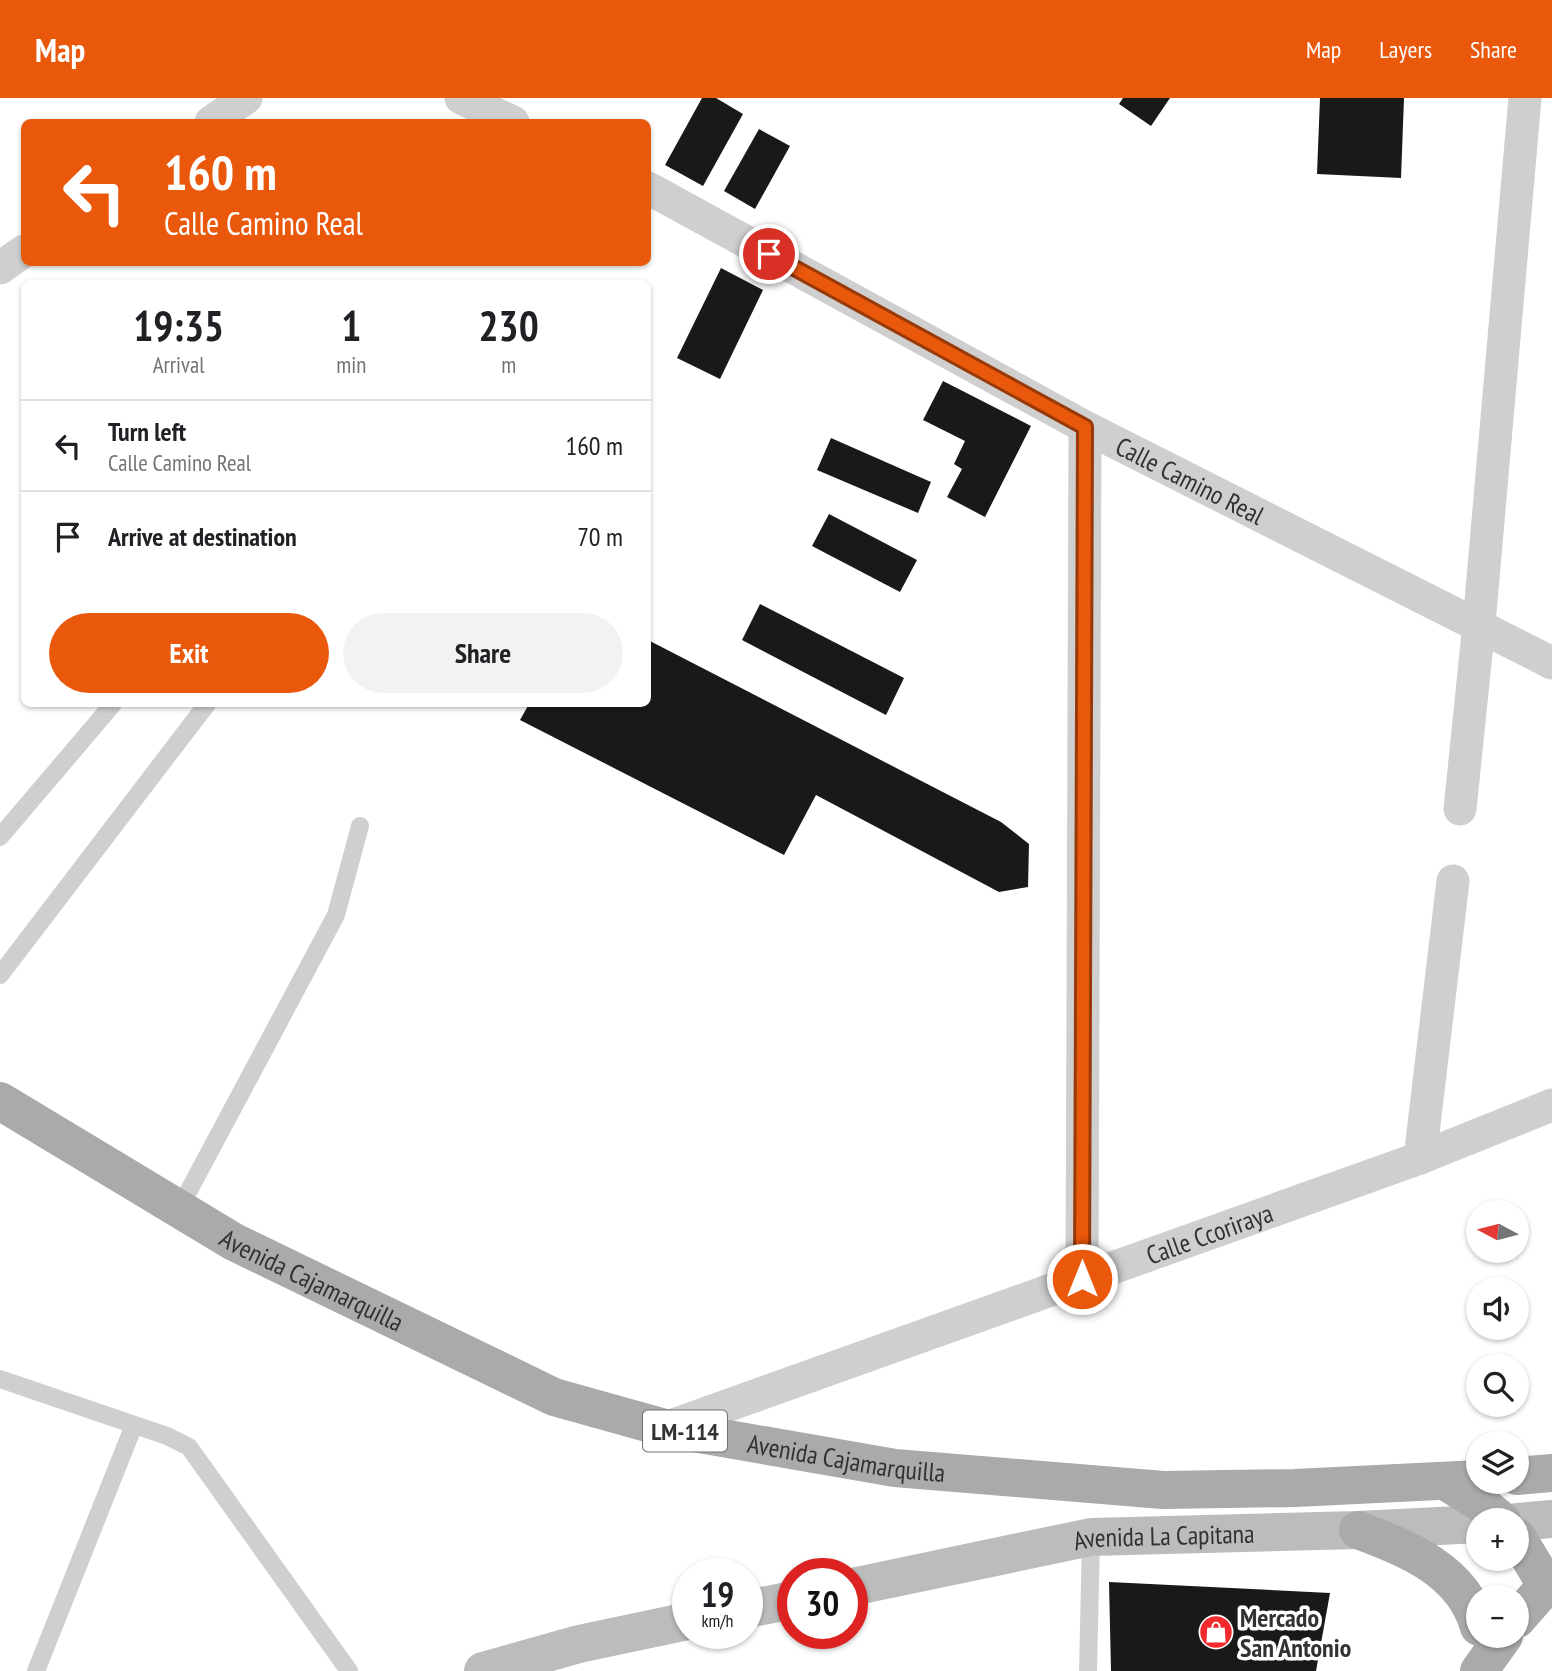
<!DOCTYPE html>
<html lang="en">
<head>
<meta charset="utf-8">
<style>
	:root { --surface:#fff; --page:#f2f2f2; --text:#202124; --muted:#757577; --line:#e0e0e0; --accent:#ea580c }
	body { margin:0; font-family:"PT Sans Narrow",sans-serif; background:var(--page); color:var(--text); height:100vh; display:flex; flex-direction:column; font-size:26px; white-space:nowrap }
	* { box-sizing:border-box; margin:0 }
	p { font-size:23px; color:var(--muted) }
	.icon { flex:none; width:38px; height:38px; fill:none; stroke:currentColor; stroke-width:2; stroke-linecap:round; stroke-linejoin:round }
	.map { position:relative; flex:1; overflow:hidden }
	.panel { position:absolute; left:21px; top:182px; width:630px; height:427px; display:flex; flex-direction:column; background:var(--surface); border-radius:10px; box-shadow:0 2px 5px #0004 }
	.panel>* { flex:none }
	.top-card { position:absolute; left:21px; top:21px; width:630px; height:147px; border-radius:10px; box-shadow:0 2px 5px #0004; background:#ea580c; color:#fff; overflow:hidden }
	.needle { width:46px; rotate:277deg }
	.buttons { position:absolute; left:1466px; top:1102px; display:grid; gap:14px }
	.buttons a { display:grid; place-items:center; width:63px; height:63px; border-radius:50%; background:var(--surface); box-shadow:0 2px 5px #0004; font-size:35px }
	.speed { position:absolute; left:672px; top:1460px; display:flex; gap:14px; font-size:35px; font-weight:700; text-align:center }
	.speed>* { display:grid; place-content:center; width:91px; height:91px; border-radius:50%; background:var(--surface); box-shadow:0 2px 5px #0004; line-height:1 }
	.speed small { font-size:18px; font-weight:400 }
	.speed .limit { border:10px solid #d22; background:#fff; color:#111 }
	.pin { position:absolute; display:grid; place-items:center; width:60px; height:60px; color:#fff; margin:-30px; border:4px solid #fff; border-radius:50%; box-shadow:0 2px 7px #0007 }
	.me { position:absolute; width:77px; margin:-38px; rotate:0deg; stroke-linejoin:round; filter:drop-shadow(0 0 5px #0008) }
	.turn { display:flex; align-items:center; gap:24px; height:147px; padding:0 28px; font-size:32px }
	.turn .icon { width:91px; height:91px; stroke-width:2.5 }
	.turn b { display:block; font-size:49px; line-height:60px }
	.eta { display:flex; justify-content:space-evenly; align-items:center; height:119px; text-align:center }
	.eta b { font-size:42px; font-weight:700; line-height:49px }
	.cta { display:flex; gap:14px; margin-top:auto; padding:14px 28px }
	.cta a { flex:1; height:80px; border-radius:42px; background:var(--accent); color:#fff; font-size:28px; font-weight:700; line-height:80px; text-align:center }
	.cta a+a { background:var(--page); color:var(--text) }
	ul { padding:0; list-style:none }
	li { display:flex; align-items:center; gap:21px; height:91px; padding:0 28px; border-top:2px solid var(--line) }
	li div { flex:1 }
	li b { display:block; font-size:26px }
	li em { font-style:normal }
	header { display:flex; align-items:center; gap:42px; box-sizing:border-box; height:98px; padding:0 35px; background:var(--accent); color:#fff }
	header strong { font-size:33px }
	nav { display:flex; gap:38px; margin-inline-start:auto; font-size:24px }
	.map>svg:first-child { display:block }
	.building { fill:#191919 }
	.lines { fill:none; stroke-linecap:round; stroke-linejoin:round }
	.lane { stroke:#cfcfcf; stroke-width:18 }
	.street { stroke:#cfcfcf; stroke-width:33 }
	.secondary { stroke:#bcbcbc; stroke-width:38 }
	.primary { stroke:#aaa; stroke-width:38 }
	.route-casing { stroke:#983908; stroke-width:18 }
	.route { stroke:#ea580c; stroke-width:12 }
	.labels { text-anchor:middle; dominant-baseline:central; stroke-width:7; stroke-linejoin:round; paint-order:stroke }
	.shield { fill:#fff; stroke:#707070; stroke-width:2 }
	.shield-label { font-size:24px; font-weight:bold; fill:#323232 }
	.street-label { font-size:26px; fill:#323232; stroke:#fff }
	.poi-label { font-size:26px; font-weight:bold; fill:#323232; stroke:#fff; text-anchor:start }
</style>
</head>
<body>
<header>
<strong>Map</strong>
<nav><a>Map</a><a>Layers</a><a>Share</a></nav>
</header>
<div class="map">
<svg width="1552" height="1573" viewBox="0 0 1552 1573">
	<rect width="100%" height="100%" fill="#fff"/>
	<g class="building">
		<path d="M702,0h14l27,16 -40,72 -38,-21z"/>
		<path d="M1123,0h47l-19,28 -32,-22z"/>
		<path d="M1320,0h84l-3,80 -84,-4z"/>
		<path d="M759,31l31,17 -35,63 -31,-18z"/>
		<path d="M721,170l42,22 -43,89 -43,-21z"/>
		<path d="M943,283l88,45 -46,91 -38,-20 15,-28 -8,-5 11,-23 -42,-21z"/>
		<path d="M831,340l100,44 -13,31 -101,-43z"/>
		<path d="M829,416l88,46 -17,32 -88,-46z"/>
		<path d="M760,506l144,74 -18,37 -144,-75z"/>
		<path d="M648,542l353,182 28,22 -1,43 -29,5 -183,-97 -32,60 -264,-135 9,-16h119z"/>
		<path d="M1109,1484l221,11 -14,78h-205z"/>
	</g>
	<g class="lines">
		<g class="lane">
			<path d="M0,739l113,-133"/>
			<path d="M0,877l207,-271"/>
			<path d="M179,1111l157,-294 24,-89"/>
			<path d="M0,1281l167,57 22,11 160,224"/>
			<path d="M36,1573l98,-246"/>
			<path d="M1088,1573l3,-134"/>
		</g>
		<g class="street">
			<path d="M461,0l52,24"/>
			<path d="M211,24l35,-24"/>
			<path id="s1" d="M648,90l437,239 467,236"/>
			<path d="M0,170l24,-17"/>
			<path d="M1460,711l19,-185 46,-526"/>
			<path d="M1420,1060l33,-277"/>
			<path d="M1082,1181l3,-852"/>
			<path id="s2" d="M665,1330l755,-270 132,-53"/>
		</g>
		<g class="secondary">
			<path d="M1517,1424l35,-3"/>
			<path id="s3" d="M852,1489l239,-50 267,-7 121,-6"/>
			<path d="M747,1511l46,-9"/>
			<path d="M483,1573l96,-27 109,-23"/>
		</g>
		<g class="primary">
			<path id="s4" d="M0,1003l234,141 320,155 111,31 230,40 268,22 132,-2 184,-9"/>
			<path d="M1517,1378l35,-3"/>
			<path d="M1445,1383l34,21 23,19"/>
			<path d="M1358,1432c50,19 105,40 121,97"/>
			<path d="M1517,1439l29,48"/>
			<path d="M1517,1521l35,-40"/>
			<path d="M1479,1573l25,-35"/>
		</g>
	</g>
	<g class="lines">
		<g class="route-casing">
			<path id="route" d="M769,156l316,173 -3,852"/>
		</g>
		<use href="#route" class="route"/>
	</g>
	<defs>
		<g id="shop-disc" transform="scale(1.75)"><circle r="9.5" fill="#f22a2e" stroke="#fff"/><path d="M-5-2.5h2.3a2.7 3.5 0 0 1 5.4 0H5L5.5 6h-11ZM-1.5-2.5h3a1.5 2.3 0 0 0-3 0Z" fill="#fff"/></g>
	</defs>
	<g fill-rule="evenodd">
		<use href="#shop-disc" x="1216" y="1534"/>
	</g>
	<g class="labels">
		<rect class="shield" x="643" y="1312.5" width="84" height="41" rx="5"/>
		<g class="shield-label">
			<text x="685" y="1333">LM-114</text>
		</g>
		<g class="street-label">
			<text stroke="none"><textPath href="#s1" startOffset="616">Calle Camino Real</textPath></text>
			<text stroke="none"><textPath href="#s2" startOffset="578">Calle Ccoriraya</textPath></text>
			<text stroke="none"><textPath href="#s4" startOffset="360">Avenida Cajamarquilla</textPath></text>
			<text stroke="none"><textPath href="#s4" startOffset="928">Avenida Cajamarquilla</textPath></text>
			<text stroke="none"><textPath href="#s3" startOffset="317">Avenida La Capitana</textPath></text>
		</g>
		<g class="poi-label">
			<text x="1240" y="1519">Mercado<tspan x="1240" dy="30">San Antonio</tspan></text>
		</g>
	</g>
</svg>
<div class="buttons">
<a><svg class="needle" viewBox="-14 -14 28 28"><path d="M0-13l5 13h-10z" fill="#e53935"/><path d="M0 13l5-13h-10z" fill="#757577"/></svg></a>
<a><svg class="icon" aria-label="sound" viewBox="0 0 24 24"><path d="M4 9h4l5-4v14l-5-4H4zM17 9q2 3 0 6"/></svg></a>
<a><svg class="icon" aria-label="search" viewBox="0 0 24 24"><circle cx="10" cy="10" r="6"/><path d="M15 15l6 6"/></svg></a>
<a><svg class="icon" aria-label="layers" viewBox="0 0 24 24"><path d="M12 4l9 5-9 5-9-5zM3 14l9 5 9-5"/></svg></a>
<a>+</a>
<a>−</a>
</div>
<div class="speed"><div>19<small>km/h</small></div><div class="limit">30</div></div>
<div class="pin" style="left:769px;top:156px;background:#d93025"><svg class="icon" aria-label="arrive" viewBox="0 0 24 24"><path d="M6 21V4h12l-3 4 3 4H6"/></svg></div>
<svg class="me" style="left:1082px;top:1181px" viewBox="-20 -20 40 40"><circle r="17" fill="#ea580c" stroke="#fff" stroke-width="3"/><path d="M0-11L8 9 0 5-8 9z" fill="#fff"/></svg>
<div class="top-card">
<div class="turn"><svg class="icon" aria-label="left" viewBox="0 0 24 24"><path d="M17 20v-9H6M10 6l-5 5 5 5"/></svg><div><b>160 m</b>Calle Camino Real</div></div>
</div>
<section class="panel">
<div class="eta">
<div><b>19:35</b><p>Arrival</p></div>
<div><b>1</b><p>min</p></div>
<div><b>230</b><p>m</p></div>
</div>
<ul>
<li><svg class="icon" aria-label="left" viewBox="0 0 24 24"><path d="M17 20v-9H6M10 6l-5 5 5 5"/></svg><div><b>Turn left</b><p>Calle Camino Real</p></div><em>160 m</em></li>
<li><svg class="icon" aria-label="arrive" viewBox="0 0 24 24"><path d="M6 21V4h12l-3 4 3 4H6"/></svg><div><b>Arrive at destination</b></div><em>70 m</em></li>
</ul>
<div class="cta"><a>Exit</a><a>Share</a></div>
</section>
</div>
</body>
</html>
